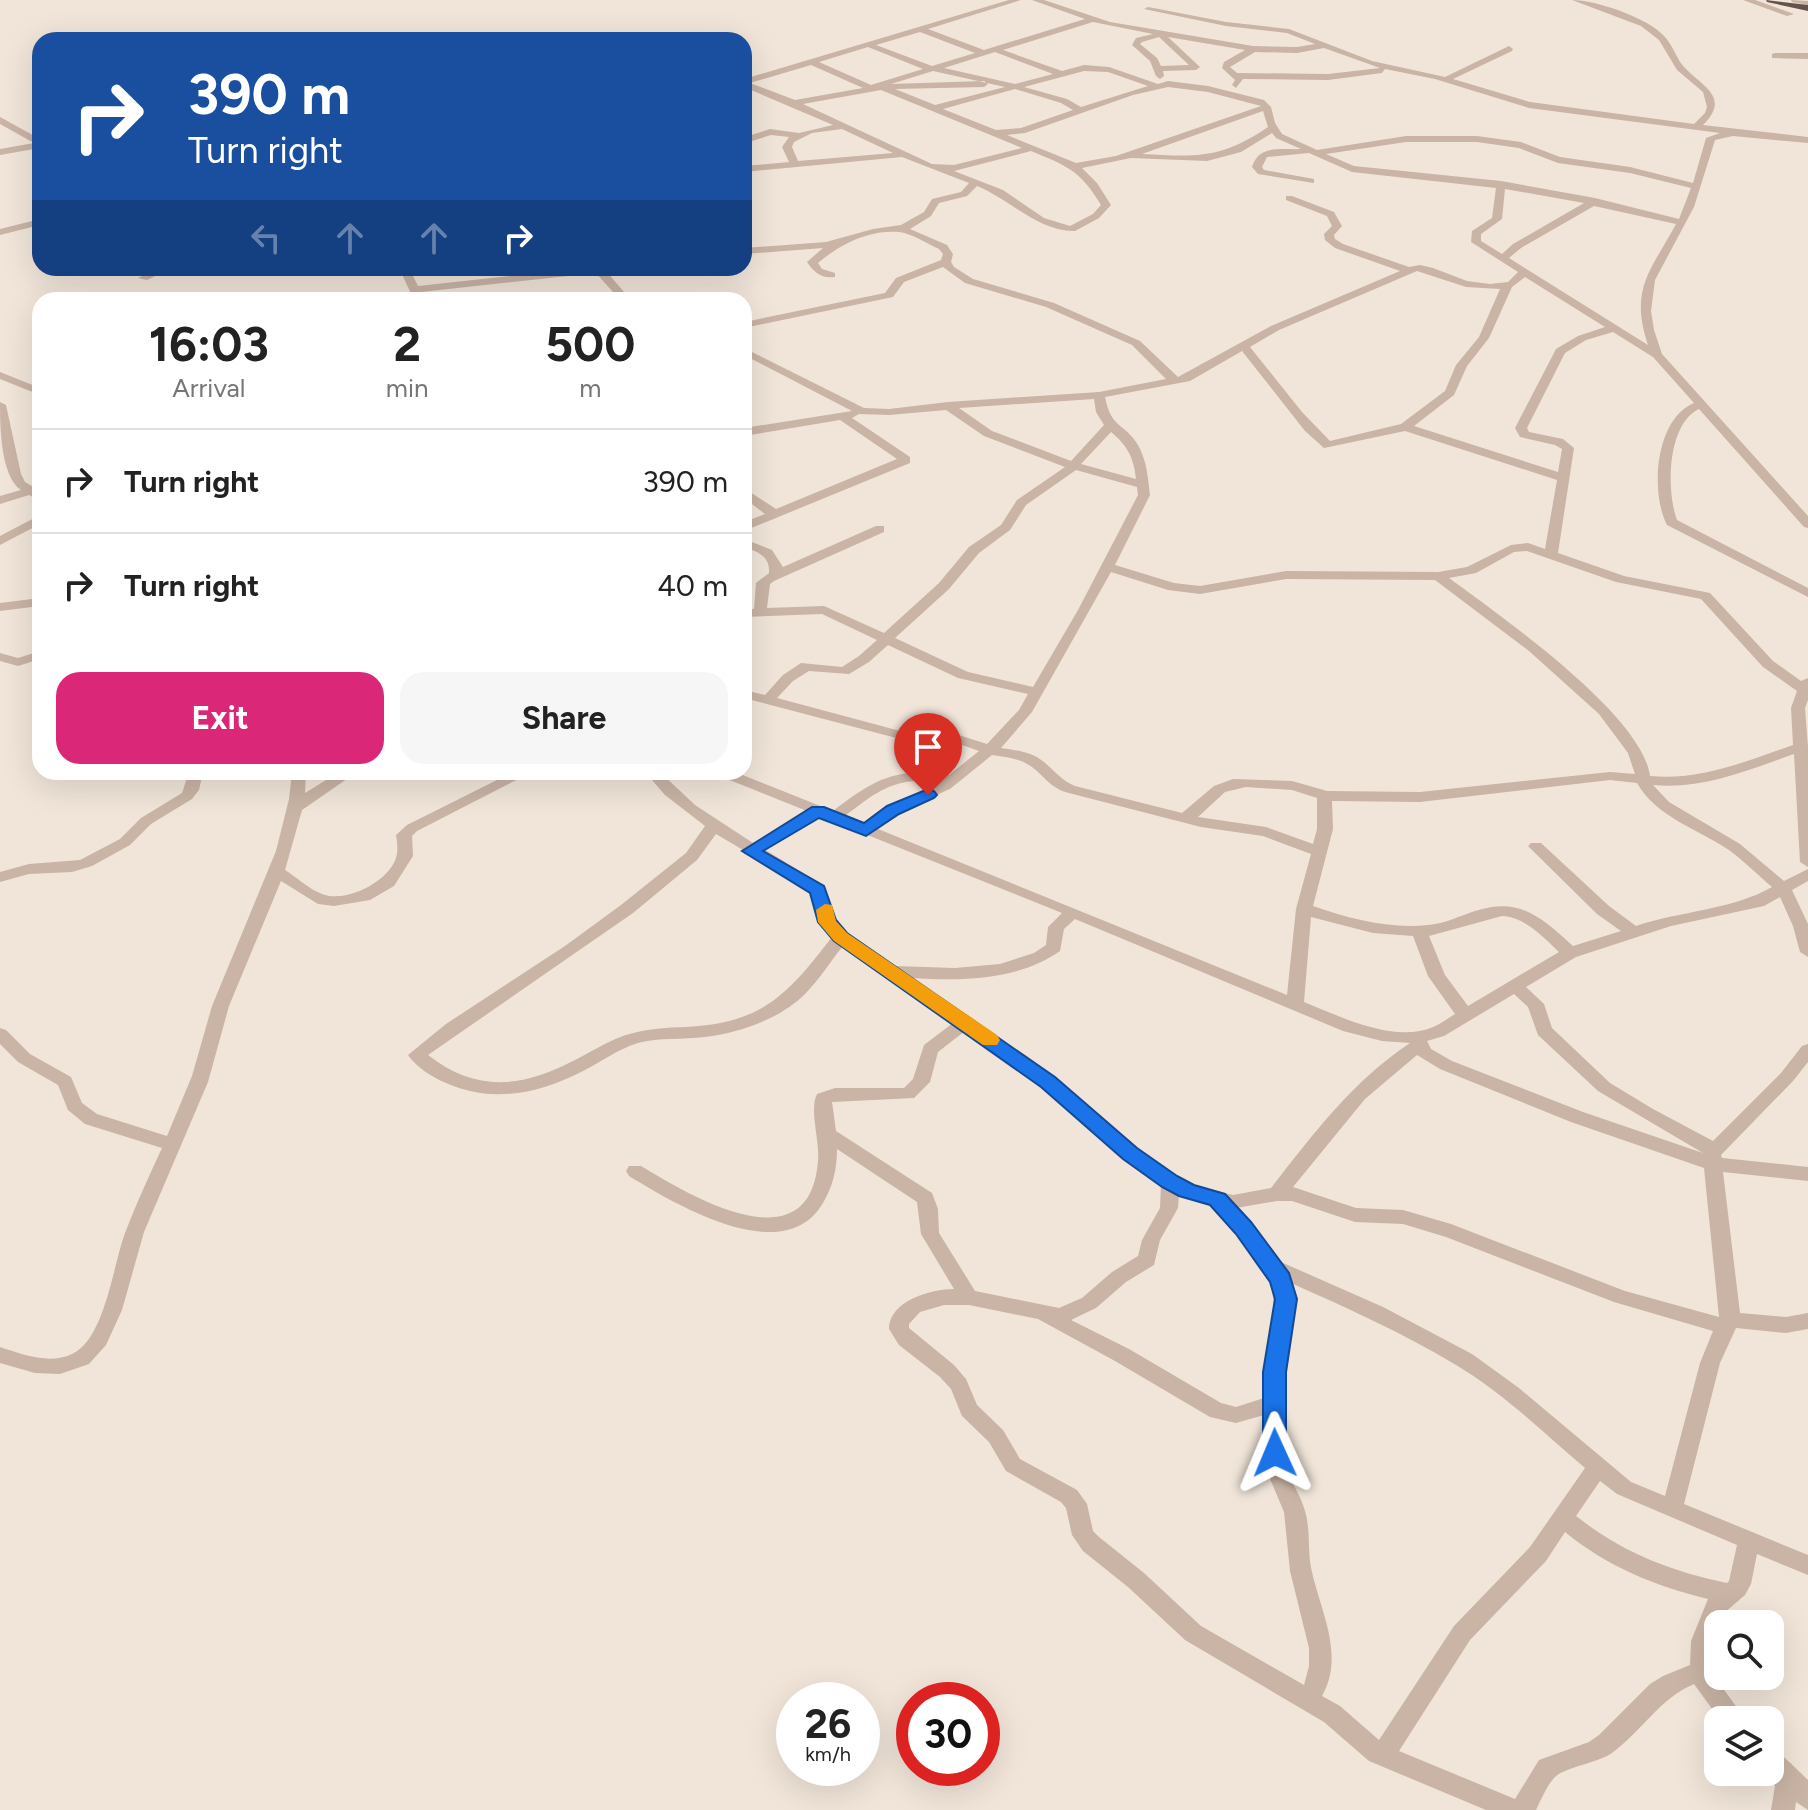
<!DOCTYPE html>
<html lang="en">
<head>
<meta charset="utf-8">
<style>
	:root { --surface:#fff; --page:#f6f6f6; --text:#222; --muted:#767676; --line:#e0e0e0; --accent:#db2777 }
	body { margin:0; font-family:Figtree,sans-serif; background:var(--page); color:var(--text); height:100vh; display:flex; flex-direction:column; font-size:30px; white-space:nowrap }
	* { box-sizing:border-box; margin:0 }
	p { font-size:26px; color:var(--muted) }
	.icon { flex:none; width:44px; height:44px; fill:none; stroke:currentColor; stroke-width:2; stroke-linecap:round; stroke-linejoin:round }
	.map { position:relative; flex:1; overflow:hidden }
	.panel { position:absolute; left:32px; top:292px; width:720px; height:488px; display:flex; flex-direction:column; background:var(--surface); border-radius:24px; box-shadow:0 8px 32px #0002 }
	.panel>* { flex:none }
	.top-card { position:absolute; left:32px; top:32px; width:720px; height:244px; border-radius:24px; box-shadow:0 8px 32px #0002; background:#1a4fa0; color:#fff; overflow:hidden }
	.buttons { position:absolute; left:1704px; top:1610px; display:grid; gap:16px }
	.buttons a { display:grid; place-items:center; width:80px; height:80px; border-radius:16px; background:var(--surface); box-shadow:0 8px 32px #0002; font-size:40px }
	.speed { position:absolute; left:776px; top:1682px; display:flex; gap:16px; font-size:40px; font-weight:700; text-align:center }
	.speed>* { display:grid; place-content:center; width:104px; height:104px; border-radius:50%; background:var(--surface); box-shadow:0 8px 32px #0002; line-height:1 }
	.speed small { font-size:20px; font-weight:400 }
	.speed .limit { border:12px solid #d22; background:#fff; color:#111 }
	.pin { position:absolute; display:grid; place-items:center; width:68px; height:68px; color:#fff; margin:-82px -34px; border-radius:50% 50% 50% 0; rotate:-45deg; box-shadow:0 0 8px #0007 }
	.pin .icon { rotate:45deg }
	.me { position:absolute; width:88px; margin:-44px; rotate:359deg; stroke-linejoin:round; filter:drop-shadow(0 0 6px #0008) }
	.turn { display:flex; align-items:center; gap:28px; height:168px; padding:0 24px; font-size:36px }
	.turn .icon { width:104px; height:104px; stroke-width:2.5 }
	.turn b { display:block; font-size:56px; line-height:68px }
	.lanes { display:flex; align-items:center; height:76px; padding:0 24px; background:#0003; justify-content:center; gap:40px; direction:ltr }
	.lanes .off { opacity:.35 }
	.eta { display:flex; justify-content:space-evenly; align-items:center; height:136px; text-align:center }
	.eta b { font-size:48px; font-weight:700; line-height:56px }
	.button { display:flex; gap:16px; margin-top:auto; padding:16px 24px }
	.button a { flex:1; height:92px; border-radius:24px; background:var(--accent); color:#fff; font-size:32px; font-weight:700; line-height:92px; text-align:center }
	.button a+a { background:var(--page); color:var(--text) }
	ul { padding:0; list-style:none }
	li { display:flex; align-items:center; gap:24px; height:104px; padding:0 24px; border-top:2px solid var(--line) }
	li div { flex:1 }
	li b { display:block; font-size:30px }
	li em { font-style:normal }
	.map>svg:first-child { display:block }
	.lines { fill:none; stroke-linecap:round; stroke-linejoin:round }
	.minor { fill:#c9b4a5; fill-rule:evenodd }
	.trunk { fill:#66524a; fill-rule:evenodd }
	.route { fill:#1a73e8; stroke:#114b97; stroke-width:2 }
	.slow { fill:#f59e0b }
</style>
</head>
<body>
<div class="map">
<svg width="1808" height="1810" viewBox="0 0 1808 1810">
	<rect width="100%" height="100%" fill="#f1e5d9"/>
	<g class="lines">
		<g class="minor">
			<path d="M1009,0h12l-93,29 56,21 101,-31 -53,-19h12l66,22 143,24 44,1 18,-3 -28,-11 -61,-7 -82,-17 4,-2 78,15 63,7 83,32 73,16 64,-31 4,3 -1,2 -59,28 77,23 164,22 11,-11 2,-6 -4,-15 -26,-22 -18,-30 -18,-14 -69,-26c24,0 76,18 92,36 9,9 12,22 20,31 19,20 47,30 19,58l105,12v6l-75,-7 -18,4 -21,67 -39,73 -4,31 3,19 8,24 146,162v12l-4,-1 -105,-118c-32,15 -33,82 -22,111l131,68v9l-141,-72c-17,-33 -12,-106 27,-122l-41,-46 -40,-25 -27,8 -21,13 -38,75 2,4 34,7 11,9 -16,105 66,23 86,17 63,68 28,20 7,-3v22l-3,8 3,39v120l-8,-5 -6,-108c-45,16 -93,36 -141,31l16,17 71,42 44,37 24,-12v12l-16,9 16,34v33l-8,-5 -7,-26 -13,-29 -16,9 -93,20 -95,31 -50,30 18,17 8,24 58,55 43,26 60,32 68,-68 21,-27 6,-2v18l-15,19 -72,74 1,3 86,9v14l-85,-9 17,141 46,4 22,-4v16l-22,4 -50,-5 -16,35 -36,141 124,51v20l-51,-21 -6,30 -6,11 -22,19 -10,27 1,35 32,44h-26l-26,-36c-35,15 -52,47 -82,69 -14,10 -47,14 -57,24 -8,8 -14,23 -19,33h-50l-117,-49 -45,-39 -139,-82 -57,-53 -45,-36 -11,-16 -6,-27 -5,-6 -55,-31 -17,-29 -27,-26 -11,-27 -11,-12 -41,-32 -10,-16c0,-28 42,-40 65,-40l-33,-55 -4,-32 -80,-53c0,20 -4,37 -14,54 -39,67 -148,1 -194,-27l-3,-5 3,-5h12c51,31 169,101 177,-5 2,-20 -9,-51 -1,-67l18,-6h69l9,-9 11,-34 29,-22 -110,-77c-13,16 -24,34 -38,48 -25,25 -66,39 -100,43 -22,3 -46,0 -67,6 -20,6 -37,19 -55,28 -39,20 -81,31 -124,17 -18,-6 -40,-17 -51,-33l38,-31 119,-78 56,-41 65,-52 19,-27 -40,-31 -20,-23h15l35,33 58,38 54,-32 -90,-36 -2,-3h20l98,39c42,-32 63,-44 116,-36l30,-24 -31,-11h-44l-160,-42v-8l21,5 18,-20 18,-12 41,4 17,-11 18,-16 -55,-26 -78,3v-8h10l2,-26 13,-10c1,-17 -11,-21 -25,-26v-8l28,11 11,17 93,-41h8v6l-110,49 -4,3 -3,24 57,-2 60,27 55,-50 30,-36 32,-22 16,-25 48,-33 -81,-31 -38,-26 -57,5 -30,-1 -7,4 58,39v6l-166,68v-9l21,-8 -21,-16v-10l32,21 121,-50 -57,-39 -96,16v-8l108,-17 -108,-56v-7l120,60 25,1 59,-7 151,-10 67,-13 -34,-34 -86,-38 -81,-24 -22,-16 -39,15 -11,15 -149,31v-6l141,-29 11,-15 45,-18 2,-6 -4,-5c-11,-5 -28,-16 -40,-17 -30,-3 -60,13 -81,31l4,6 13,4v4c-14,2 -21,-5 -28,-15l16,-14 -79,6v-6l82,-6 47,-13 28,-4 23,-13 8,-13 29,-7 8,-9 -67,-26 -158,15v-6l45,-4 -7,-15 7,-10 -18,-2 -19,6 -3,9 -5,3 1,-16 25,-8 29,4 34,-8 -89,-38v-8zM1093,22l60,12 -17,4 -4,7 18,16 6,15 4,3 4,-3 -1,-5 33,-1 4,-3 -32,-30 77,13 -21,12 -2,6 13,12 -3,5 4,3 7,-9 85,1 54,-7 3,-4 50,10 94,29 191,25 -14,5 -13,45 -63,-16 -70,-10 -39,-15 -44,-6h-71l-89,14 -35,-16 -7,-11 -4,-16 -7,-7 -56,-14 -40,-5 -10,3 -49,-17 -25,-2 -22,6 -59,-21zM920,32l55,21 -43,13 -56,-21zM1159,37l30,28 -28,1 -4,-8 -17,-14 2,-2zM868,47l55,22 -52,16 -52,-23zM1324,48l56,20 -52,6 -91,-1 -7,-6 25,-15 42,1zM995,52l58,22 -38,10 -71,-16zM811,65l52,23 -68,12 -45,-17zM933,71l72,16 -70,18 -40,-16 89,-2 4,-3 -4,-3 -93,3zM1084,71l24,1 40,14 -67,21 -14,-8 -43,-12zM1168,87l40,5 53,14 -145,50 -40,7 -69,-28 18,-2 108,-38zM1015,89l46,14 12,7 -52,18 -25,2 -53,-21zM881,90l141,58 -68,17 -22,-1 -129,-60zM1263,111l5,16c-47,32 -71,30 -126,27zM842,129l51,24 -95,8 -6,-14 2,-5 18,-9zM1272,133l4,5 25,11c-20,1 -42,-5 -49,18l6,7 56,9v-4l-50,-9 -2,-3 5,-10 42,-4 43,19 144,16 -4,30 -20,13 -1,11 47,30 -10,10 -18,2 -23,-3 -34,-13 -13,-3 -11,2 -66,-23 -8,-5 -1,-4 8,-9 -8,-14 -42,-16h-6v4l41,16 5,10 -8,8 1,6 10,8 65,23 -129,55 -93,51 -38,-36 -86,-38 -81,-24 -19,-12 -3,-5 2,-8 -6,-9 -37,-16 21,-13 8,-13 28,-7 10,-10c33,13 61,46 98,45l24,-13 12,-13 -14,-22 -15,-15 49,-10 76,3 34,-9zM1406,142h71l42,6 39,15 72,10 61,15 -12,31 -84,-21 -94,-17 -147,-15 -28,-12zM1031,151c36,15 49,19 70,54l-8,9 -23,12 -26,-8 -41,-28 -49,-19zM1505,189l79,14 -71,41 -11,10 -21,-13v-7l21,-15zM1594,206l82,18c-25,47 -47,64 -28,121l-139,-87 12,-10zM1417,271l49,16 34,2 -21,48 -23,28 -11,26 -44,33 -71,17 -28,-29 -52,-65 29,-17zM1525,277l80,50 -27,9 -22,13 -41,79 5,9 35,8 7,4 -4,23 -144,-46 40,-31 13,-29 22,-28 23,-51zM1242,351l63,80 19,17 81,-17 152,49 -12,69 -17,-6 -17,2 -44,22 -29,5 -152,-1 -86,15 -26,-3 -59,-18 35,-70c-2,-17 -3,-34 -12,-50 -13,-22 -27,-16 -33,-48l85,-16zM1094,399l2,13 8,13 -33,36 -79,-30 -33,-23zM1111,432c16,13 23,26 25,47l-55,-15zM1076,470l61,17 1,8 -60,115 -45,77 -65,-15 -73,-34 54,-49 30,-36 31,-23 16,-25zM1527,551l89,31 85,17 62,68 34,24 -6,17 2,37c-46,16 -93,36 -143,31 -8,-62 -151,-161 -201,-198l27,-5 38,-21zM1111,572l57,18 32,4 86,-15 149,1 94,71 70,63 29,39 7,21 -25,-2 -190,20 -93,-1 -35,-10 -59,-2 -19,7 -32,27 -107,-27c-14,-6 -19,-14 -31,-24 -12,-10 -28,-12 -43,-14l31,-36zM888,645l70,33 70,16 -9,16 -32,34 -38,-12h-45l-127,-34 16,-17 16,-10 40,3 20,-12zM992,755c13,2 26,3 37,10 15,10 18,20 36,27l136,35 62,9 48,18 -15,55 -9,86 -409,-166 33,-23 39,-17zM1610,780l27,3c19,34 61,46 92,67 15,11 29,25 43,37 -40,23 -92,24 -136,39l-27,-20 -68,-63h-10l-3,3 3,3 66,65 24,17 -48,15c-31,-28 -53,-50 -98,-35 -16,5 -30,13 -47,14 -39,4 -78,-6 -115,-19l20,-77 -1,-28 88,1zM914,781l26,2 -39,17 -36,24 -20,-8c22,-17 41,-33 69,-35zM1246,787l46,3 25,8v31l-4,15 -47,-17 -68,-10 27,-25zM820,816l242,97 -14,14 -2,18 -12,8 -34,11 -45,4 -61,-2 -47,-33 -12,-13 -11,-34 -60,-37zM716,834l27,16 2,4 7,1 59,37 8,30 13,15c-39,50 -64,83 -133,89 -25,2 -48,1 -73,9 -19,6 -36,18 -55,27 -51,26 -96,30 -143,-7l205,-142 64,-53zM1502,916c23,1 41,21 57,36l-91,54 -23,-31 -16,-39zM1311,917l62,16 40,3 15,40 27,38c-7,4 -14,10 -22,13 -38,17 -94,-11 -129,-25zM1075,919l268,112 39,10 28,2c-57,38 -97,91 -139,145l-38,7 -42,-10 -55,-36 -63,-57 -101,-74 -60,-40c50,3 105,3 148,-27l4,-22zM1514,994l14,13 10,28 60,56 105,62 -120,-41 -131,-51 -21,-12 -4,-8 17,-5zM965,1031l96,69 63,59 37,24 -1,25 -18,32 -4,16 -26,16 -30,26 -23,10 -84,-17 -36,-58 -1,-24 -6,-16 -96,-62 -4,-29 82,-4 16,-16 8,-30zM1417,1055l23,14 131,53 133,46 15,149 -94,-26 -174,-67 -48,-14 -47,-2 -63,-21 72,-88zM1179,1195l31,8 44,51 17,27 3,25 -10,92 -28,9 -15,-4 -92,-54 -58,-29 25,-12 30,-26 28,-17 6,-25 18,-32zM1277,1201h15l63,21 48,2 43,13 168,65 99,29 -13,32 -35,133 -34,-14 -112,-94 -47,-34 -89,-47 -102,-45 -45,-54zM1291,1283c56,25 112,50 165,82 47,28 88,68 129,103l-55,79 -76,79 -75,114 -39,-34 -18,-10c23,-40 -1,-84 -10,-124 -5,-20 -1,-41 -7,-61 -4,-16 -15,-29 -19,-45 -7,-35 -2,-75 3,-110 3,-24 8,-49 2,-73zM944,1305h25l69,14 77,42 95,56 26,6 28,-8 1,52 19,45 6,59 19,77v18l-5,19 -103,-59 -57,-53 -45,-36 -6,-6 -6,-27 -10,-14 -57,-31 -17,-29 -26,-25 -11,-26 -12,-14 -45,-37v-4l11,-12zM1600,1481l17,13 120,51 -8,36 -2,2c-58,-12 -105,-31 -151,-67zM1565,1532c43,35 90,54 143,67l-17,42 -1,24 -27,11 -13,8 -51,51 -10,7 -50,18 -24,39 -116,-48 71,-111 76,-79z"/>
			<path d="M1743,0h12l39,14 -7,2z"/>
			<path d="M1791,0l17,1v4l-16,-3z"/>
			<path d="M1775,53h33v6l-36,-1v-4z"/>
			<path d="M0,117l40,22v9l-40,7v-6l34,-6 -34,-19z"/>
			<path d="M40,219v6l-40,10v-6z"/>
			<path d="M158,268h14l-25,12 -9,-2z"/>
			<path d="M399,268h10l9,18 164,-18h32l-8,3 25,29h-11l-24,-27 -175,19 3,8h-10z"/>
			<path d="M0,372l40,16v7l-40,-16z"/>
			<path d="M0,402l6,3 15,69 4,8 15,9v9l-11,-5 -29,9v-8l21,-6c-21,-14 -21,-66 -21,-88z"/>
			<path d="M40,515v9l-40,21v-9z"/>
			<path d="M40,598v8l-40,5v-8z"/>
			<path d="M40,651v8l-22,7 -18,-5v-8l18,5z"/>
			<path d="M189,772h14l-4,18 -7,9 -41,25 -21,21 -38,21 -20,6 -43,2 -29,8v-10l29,-8 51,-4 40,-21 21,-21 41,-25z"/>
			<path d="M292,772h14l-1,21 34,-21h18l-55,38 -17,60c11,7 24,19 37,24 24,10 71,-14 75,-40 1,-6 0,-13 -1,-19l11,-10 106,-53h19l-115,59 -5,5 1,20 -19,30 -24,14 -36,6 -16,-2 -37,-23 -52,125 -21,76 -64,150 -22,78 -16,35 -17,19 -29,10 -25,-1 -35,-10v-16c21,7 50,18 72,7 33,-15 41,-89 53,-121 11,-29 24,-57 37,-85l-77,-24 -17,-14 -10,-25 -40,-23 -18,-18v-16l6,2 24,24 41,23 11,26 15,11 70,22 25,-60 20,-70 64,-155 13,-52z"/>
			<path d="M415,772h19l-15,8 -7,-4z"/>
			<path d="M1770,1746c6,2 32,28 38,34v30l-12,-8 -1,8h-24l4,-24 -9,-14h4z"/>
		</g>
		<path class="trunk" d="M1766,0l42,5v6l-41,-9z"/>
	</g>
	<path class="route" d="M928,789l6,2 3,4 -3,3 -35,16 -33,22 -47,-18 -56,33 61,35 12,34 11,13 208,144 82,71 40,28 17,9 31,9 26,28 38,51 8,26 -11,73v81l-3,7 -8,3 -9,-3 -3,-7v-81l12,-73 -5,-17 -34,-48 -26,-29 -31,-9 -17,-9 -39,-28 -82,-72 -207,-146 -16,-19 -8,-29 -68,-42 70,-44h12l40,16 23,-17z"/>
	<path class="slow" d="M825,904l7,1 4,16 11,12 150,102 3,5 -3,5h-14l-149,-104 -16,-19 -2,-12z"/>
</svg>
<div class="buttons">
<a><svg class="icon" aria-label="search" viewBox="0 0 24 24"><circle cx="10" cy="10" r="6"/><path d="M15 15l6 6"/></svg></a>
<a><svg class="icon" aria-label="layers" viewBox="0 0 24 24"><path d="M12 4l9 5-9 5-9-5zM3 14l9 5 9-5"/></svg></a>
</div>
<div class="speed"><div>26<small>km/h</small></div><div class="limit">30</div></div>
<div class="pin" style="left:928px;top:795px;background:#d93025"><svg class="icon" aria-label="arrive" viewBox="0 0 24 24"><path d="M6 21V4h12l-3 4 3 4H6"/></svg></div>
<svg class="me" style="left:1275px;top:1453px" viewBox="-20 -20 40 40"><path d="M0-17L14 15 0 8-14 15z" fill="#1a73e8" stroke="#fff" stroke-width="4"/></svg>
<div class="top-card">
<div class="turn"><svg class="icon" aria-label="right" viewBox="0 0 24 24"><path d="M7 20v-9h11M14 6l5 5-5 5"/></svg><div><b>390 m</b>Turn right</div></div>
<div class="lanes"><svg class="icon off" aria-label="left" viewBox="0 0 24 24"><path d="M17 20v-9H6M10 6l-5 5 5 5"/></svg><svg class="icon off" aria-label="ahead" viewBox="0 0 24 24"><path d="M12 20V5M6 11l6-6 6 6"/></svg><svg class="icon off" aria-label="ahead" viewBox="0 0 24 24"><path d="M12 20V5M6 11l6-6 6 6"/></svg><svg class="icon" aria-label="right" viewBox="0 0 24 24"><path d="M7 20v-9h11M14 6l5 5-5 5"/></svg></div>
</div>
<section class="panel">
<div class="eta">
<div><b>16:03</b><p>Arrival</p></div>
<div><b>2</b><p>min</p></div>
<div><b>500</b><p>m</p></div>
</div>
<ul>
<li><svg class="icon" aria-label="right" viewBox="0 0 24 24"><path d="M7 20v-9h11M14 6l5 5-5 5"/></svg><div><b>Turn right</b></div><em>390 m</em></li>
<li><svg class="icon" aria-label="right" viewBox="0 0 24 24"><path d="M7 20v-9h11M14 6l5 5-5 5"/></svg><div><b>Turn right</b></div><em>40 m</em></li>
</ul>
<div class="button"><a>Exit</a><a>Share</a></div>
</section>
</div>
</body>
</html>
